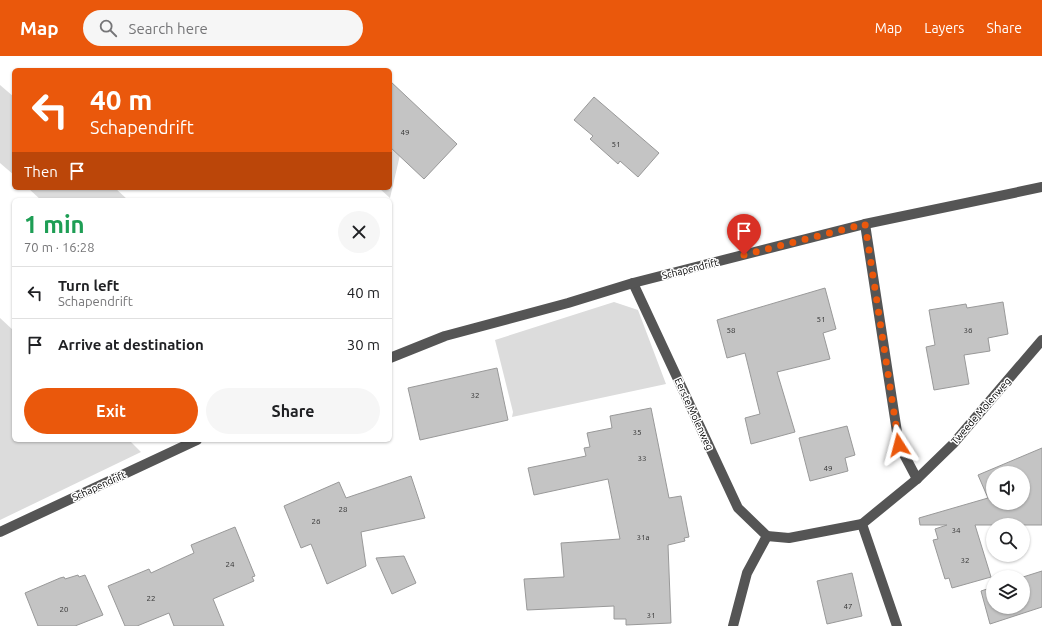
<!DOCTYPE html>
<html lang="en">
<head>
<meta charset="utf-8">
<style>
	:root { --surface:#fff; --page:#f6f6f6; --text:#202124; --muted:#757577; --line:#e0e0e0; --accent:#ea580c }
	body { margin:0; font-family:Ubuntu,sans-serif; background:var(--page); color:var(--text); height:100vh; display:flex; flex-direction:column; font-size:15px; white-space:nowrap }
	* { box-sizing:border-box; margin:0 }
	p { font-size:13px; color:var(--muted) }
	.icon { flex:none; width:22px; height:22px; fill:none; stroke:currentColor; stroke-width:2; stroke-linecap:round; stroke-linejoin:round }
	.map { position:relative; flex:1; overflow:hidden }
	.details { position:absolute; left:12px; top:142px; width:380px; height:244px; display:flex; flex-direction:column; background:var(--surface); border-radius:6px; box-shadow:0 1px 3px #0004 }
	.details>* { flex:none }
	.banner { position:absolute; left:12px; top:12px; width:380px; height:122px; border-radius:6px; box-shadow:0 1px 3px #0004; background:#ea580c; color:#fff; overflow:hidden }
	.fabs { position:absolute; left:986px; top:410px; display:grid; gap:8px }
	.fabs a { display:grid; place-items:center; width:44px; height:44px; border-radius:50%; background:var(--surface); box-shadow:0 1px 3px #0004; font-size:20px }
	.pin { position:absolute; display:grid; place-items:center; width:34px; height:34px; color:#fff; margin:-41px -17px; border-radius:50% 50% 50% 0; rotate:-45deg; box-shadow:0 0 4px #0007 }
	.pin .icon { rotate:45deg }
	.me { position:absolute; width:44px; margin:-22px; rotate:351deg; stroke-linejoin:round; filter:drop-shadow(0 0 3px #0008) }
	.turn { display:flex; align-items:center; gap:14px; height:84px; padding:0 12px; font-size:18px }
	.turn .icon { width:52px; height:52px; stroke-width:2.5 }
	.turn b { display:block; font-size:28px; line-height:34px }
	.then { display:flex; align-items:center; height:38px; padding:0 12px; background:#0003; gap:8px; font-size:15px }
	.round { display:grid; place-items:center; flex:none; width:42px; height:42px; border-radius:21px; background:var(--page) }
	.headline { display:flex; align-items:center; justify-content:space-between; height:68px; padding:0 12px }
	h1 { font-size:24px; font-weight:600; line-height:30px; color:#1e9e55 }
	.primary-button { display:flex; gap:8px; margin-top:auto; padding:8px 12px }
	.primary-button a { flex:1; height:46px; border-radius:24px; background:var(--accent); color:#fff; font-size:16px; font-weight:600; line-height:46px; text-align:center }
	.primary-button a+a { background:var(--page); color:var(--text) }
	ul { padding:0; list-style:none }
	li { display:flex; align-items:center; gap:12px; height:52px; padding:0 12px; border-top:1px solid var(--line) }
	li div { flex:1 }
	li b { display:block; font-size:15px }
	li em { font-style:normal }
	header { display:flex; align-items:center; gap:24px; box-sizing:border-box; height:56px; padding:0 20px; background:var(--accent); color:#fff }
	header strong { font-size:19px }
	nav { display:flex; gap:22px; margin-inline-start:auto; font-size:14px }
	.search { width:280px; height:36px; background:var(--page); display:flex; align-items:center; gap:10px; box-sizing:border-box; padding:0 14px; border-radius:22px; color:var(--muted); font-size:15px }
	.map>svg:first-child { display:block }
	.green { fill:#dcdcdc }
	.building { fill:#c4c4c4; stroke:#999; fill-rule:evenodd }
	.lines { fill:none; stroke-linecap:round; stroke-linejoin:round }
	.minor { stroke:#555; stroke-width:10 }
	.route { stroke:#ea580c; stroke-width:7; stroke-dasharray:0 12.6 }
	.labels { text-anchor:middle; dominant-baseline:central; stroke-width:3; stroke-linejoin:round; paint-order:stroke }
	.number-label { font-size:8px; fill:#313131 }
	.street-label { font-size:10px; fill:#000; stroke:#fff }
</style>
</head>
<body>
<header>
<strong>Map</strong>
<div class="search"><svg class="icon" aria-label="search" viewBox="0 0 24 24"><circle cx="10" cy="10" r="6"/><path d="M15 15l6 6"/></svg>Search here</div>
<nav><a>Map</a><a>Layers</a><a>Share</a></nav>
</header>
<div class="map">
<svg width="1042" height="570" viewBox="0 0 1042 570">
	<rect width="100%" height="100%" fill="#fff"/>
	<g class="green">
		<path d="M0,29l14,12v78l-14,-12z"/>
		<path d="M390,85l10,14 -10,43 -11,-10h11z"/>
		<path d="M28,132h87l13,12h-87z"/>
		<path d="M614,246l24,8 28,74 -154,33 1,-5 -18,-72z"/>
		<path d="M0,262l14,13v109h115l12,12 -141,68z"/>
	</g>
	<g class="building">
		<path d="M390,25l67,63 -33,35 -34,-32z"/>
		<path d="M594,41l65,56 -21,24 -18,-16 -2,3 -28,-25 3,-3 -19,-16z"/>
		<path d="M825,232l11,41 -13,4 7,26 -53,13 18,60 -44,12 -6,-26 15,-4 -15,-61 -18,5 -10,-38z"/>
		<path d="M1003,246l5,32 -20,4 2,13 -26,4 5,29 -35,6 -8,-43 9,-2 -6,-35 37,-6 1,4z"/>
		<path d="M497,312l11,52 -88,20 -12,-52z"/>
		<path d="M651,352l18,90 12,-2 8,41 -5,1 1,3 -17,4 3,78 -45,2v-6h-12v-13l-87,4 -3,-31 40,-2 -3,-34 59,-4 -12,-60 -74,16 -6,-27 58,-12 -2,-8 6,-1 -3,-14 25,-5 -2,-12z"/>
		<path d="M847,370l8,29 -10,3 3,13 -38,10 -11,-43z"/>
		<path d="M1042,392v77h-67l16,52 -39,11 -3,-10 -4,1 -12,-39 5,-1 -3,-10 12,-4h-27l-1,-7 69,-20 -10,-23zM993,417h30v30h-30z"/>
		<path d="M411,420l14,42 -64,14 5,34 -39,18 -16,-40 -10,4 -17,-42 55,-24 7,16z"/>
		<path d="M235,471l20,49 -3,1 2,4 -41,18 11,27h-50l-5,-13 -32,13h-12l-17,-40 41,-17 2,4 43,-20 -3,-8z"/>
		<path d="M404,500l12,27 -24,11 -16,-36z"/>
		<path d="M1042,515v36l-52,17 -9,-33 12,-4v20h30v-30z"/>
		<path d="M852,517l10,43 -35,8 -10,-43z"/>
		<path d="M78,519l1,2 6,-2 18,40 -28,11h-37l-13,-33 35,-15 4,-1 1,2z"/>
	</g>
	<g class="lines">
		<g class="minor">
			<path d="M865,168l34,221 18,34"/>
			<path d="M633,227l105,225 29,28 -20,37 -14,53"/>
			<path d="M390,302l55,-22 123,-33 65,-20 232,-59 177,-37"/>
			<path d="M0,476l197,-92"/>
			<path d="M767,480l22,2 73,-14"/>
			<path d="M897,570l-35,-102 55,-45 36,-35 89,-104"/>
		</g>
	</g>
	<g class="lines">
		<path class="route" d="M744,199l121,-31 34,221"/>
	</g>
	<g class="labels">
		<g class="number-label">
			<text x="405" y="76">49</text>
			<text x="616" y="88">51</text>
			<text x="821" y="263">51</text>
			<text x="731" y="274">58</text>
			<text x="968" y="274">36</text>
			<text x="475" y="339">32</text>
			<text x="637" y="376">35</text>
			<text x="642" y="402">33</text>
			<text x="828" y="412">49</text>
			<text x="343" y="453">28</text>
			<text x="316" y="465">26</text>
			<text x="956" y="474">34</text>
			<text x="643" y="481">31a</text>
			<text x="965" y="504">32</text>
			<text x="230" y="508">24</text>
			<text x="151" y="542">22</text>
			<text x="848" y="550">47</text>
			<text x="64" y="553">20</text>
			<text x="651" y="559">31</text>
		</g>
		<g class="street-label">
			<text transform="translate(690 213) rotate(-14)">Schapendrift</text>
			<text transform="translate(981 355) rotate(-49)">Tweede Molenweg</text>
			<text transform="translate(694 358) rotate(65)">Eerste Molenweg</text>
			<text transform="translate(99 430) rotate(-25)">Schapendrift</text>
		</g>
	</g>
</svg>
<div class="fabs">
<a><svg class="icon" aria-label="sound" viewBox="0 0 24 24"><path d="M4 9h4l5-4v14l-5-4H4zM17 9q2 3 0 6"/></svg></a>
<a><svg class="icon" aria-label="search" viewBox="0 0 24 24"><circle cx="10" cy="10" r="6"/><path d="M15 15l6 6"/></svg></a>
<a><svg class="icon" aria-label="layers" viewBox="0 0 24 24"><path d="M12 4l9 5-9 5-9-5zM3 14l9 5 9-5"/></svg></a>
</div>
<div class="pin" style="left:744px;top:199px;background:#d93025"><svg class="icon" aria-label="arrive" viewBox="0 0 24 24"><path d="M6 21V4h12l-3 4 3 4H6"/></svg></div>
<svg class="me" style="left:899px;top:389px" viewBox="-20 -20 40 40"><path d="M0-17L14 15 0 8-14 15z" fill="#ea580c" stroke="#fff" stroke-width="4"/></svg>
<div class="banner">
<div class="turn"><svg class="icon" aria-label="left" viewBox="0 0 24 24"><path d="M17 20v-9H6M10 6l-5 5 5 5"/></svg><div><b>40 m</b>Schapendrift</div></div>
<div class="then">Then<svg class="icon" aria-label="arrive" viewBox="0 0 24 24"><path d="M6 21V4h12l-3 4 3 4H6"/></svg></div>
</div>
<section class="details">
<div class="headline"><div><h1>1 min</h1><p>70 m · 16:28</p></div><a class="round"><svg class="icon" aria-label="close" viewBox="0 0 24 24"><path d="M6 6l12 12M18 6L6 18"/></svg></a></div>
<ul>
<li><svg class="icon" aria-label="left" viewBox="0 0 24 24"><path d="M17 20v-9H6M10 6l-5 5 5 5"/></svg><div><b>Turn left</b><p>Schapendrift</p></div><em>40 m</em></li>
<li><svg class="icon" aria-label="arrive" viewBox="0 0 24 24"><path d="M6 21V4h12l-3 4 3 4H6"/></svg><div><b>Arrive at destination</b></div><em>30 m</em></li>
</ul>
<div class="primary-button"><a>Exit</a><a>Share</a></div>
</section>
</div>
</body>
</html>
